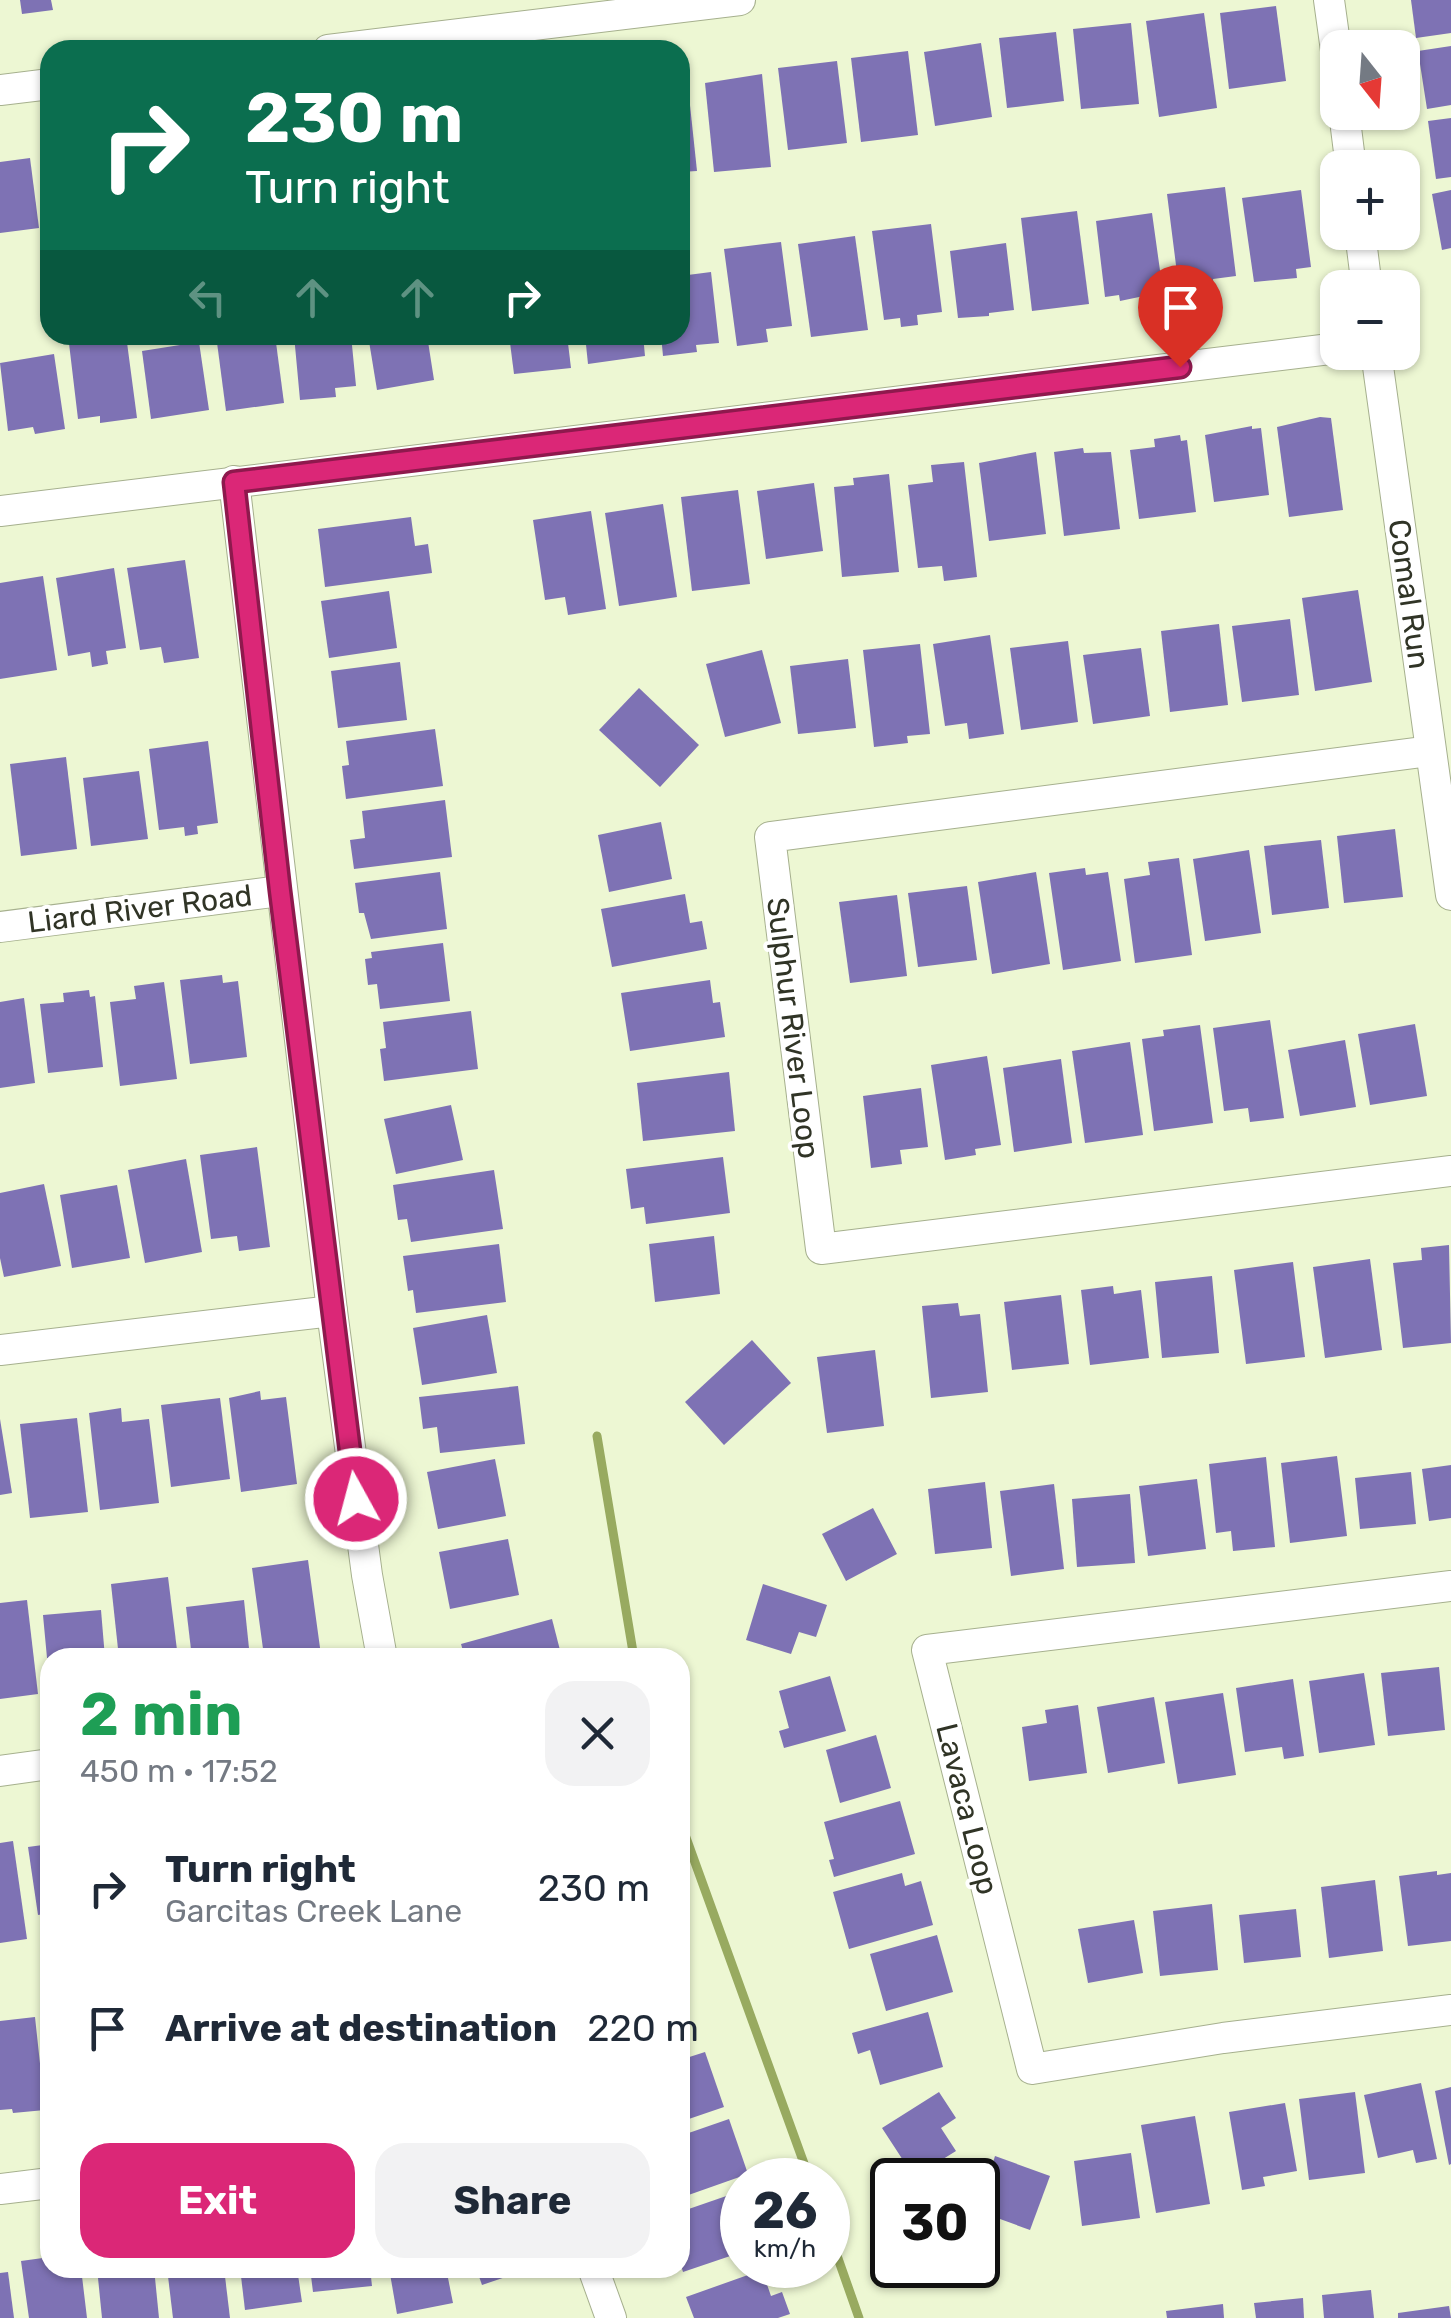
<!DOCTYPE html>
<html lang="en">
<head>
<meta charset="utf-8">
<style>
	:root { --surface:#fff; --page:#f2f2f3; --text:#1f2937; --muted:#747a83; --accent:#db2777 }
	body { margin:0; font-family:Rubik,sans-serif; background:var(--page); color:var(--text); height:100vh; display:flex; flex-direction:column; font-size:38px; white-space:nowrap }
	* { box-sizing:border-box; margin:0 }
	p { font-size:32px; color:var(--muted) }
	.icon { flex:none; width:55px; height:55px; fill:none; stroke:currentColor; stroke-width:2; stroke-linecap:round; stroke-linejoin:round }
	.map { position:relative; flex:1; overflow:hidden }
	.sheet { position:absolute; left:40px; top:1648px; width:650px; height:630px; display:flex; flex-direction:column; background:var(--surface); border-radius:30px; box-shadow:0 2px 8px #0004 }
	.sheet>* { flex:none }
	.guide { position:absolute; left:40px; top:40px; width:650px; height:305px; border-radius:30px; box-shadow:0 2px 8px #0004; background:#0b6e4f; color:#fff; overflow:hidden }
	.needle { width:65px; rotate:163deg }
	.buttons { position:absolute; left:1320px; top:30px; display:grid; gap:20px }
	.buttons a { display:grid; place-items:center; width:100px; height:100px; border-radius:20px; background:var(--surface); box-shadow:0 2px 8px #0004; font-size:50px }
	.speed { position:absolute; left:720px; top:2158px; display:flex; gap:20px; font-size:50px; font-weight:700; text-align:center }
	.speed>* { display:grid; place-content:center; width:130px; height:130px; border-radius:50%; background:var(--surface); box-shadow:0 2px 8px #0004; line-height:1 }
	.speed small { font-size:25px; font-weight:400 }
	.speed .limit { border:5px solid #111; border-radius:15px; background:#fff; color:#111 }
	.pin { position:absolute; display:grid; place-items:center; width:85px; height:85px; color:#fff; margin:-102px -42px; border-radius:50% 50% 50% 0; rotate:-45deg; box-shadow:0 0 10px #0007 }
	.pin .icon { rotate:45deg }
	.me { position:absolute; width:110px; margin:-55px; rotate:353deg; stroke-linejoin:round; filter:drop-shadow(0 0 8px #0008) }
	.turn { display:flex; align-items:center; gap:35px; height:210px; padding:0 40px; font-size:45px }
	.turn .icon { width:130px; height:130px; stroke-width:2.5 }
	.turn b { display:block; font-size:70px; line-height:85px }
	.lanes { display:flex; align-items:center; height:95px; padding:0 40px; background:#0003; justify-content:center; gap:50px; direction:ltr }
	.lanes .off { opacity:.35 }
	.round { display:grid; place-items:center; flex:none; width:105px; height:105px; border-radius:30px; background:var(--page) }
	.overview { display:flex; align-items:center; justify-content:space-between; height:170px; padding:0 40px }
	h1 { font-size:60px; font-weight:700; line-height:75px; color:#1e9e55 }
	.action { display:flex; gap:20px; margin-top:auto; padding:20px 40px }
	.action a { flex:1; height:115px; border-radius:30px; background:var(--accent); color:#fff; font-size:40px; font-weight:700; line-height:115px; text-align:center }
	.action a+a { background:var(--page); color:var(--text) }
	ul { padding:0; list-style:none }
	li { display:flex; align-items:center; gap:30px; height:140px; padding:0 40px }
	li div { flex:1 }
	li b { display:block; font-size:38px }
	li em { font-style:normal }
	.map>svg:first-child { display:block }
	.lines { fill:none; stroke-linecap:round; stroke-linejoin:round }
	.stream { stroke:#98aa60; stroke-width:9 }
	.building { fill:#7e72b4 }
	.minor-casing { stroke:#a6b08e; stroke-width:32 }
	.minor { stroke:#fff; stroke-width:30 }
	.route-casing { stroke:#8e194d; stroke-width:25 }
	.route { stroke:#db2777; stroke-width:18 }
	.labels { text-anchor:middle; dominant-baseline:central; stroke-width:8; stroke-linejoin:round; paint-order:stroke }
	.street-label { font-size:30px; fill:#303426; stroke:#fff }
</style>
</head>
<body>
<div class="map">
<svg width="1451" height="2318" viewBox="0 0 1451 2318">
	<rect width="100%" height="100%" fill="#edf7d3"/>
	<g class="lines">
		<g class="stream">
			<path d="M597,1436l37,222"/>
			<path d="M680,1821l130,359"/>
			<path d="M828,2230l31,88"/>
		</g>
	</g>
	<g class="building">
		<path d="M20,0h31l2,10 -31,4z"/>
		<path d="M1411,0h40v33l-35,5z"/>
		<path d="M1276,6l10,75 -57,8 -9,-76z"/>
		<path d="M1204,13l13,95 -58,9 -13,-96z"/>
		<path d="M1131,23l8,81 -58,5 -8,-80z"/>
		<path d="M1056,32l8,69 -57,7 -8,-70z"/>
		<path d="M981,43l11,74 -57,9 -11,-74z"/>
		<path d="M1451,46v59l-24,4 -9,-58z"/>
		<path d="M908,51l10,84 -57,7 -10,-84z"/>
		<path d="M837,61l10,82 -59,7 -10,-82z"/>
		<path d="M762,74l9,93 -57,5 -9,-89z"/>
		<path d="M680,77h7l10,94 -17,1z"/>
		<path d="M1451,118v59l-15,2 -8,-58z"/>
		<path d="M30,158l9,70 -39,5v-71z"/>
		<path d="M1225,187l11,89 -23,3 1,9 -35,1 -12,-95z"/>
		<path d="M1301,190l10,77 -15,2 1,9 -43,4 -12,-84z"/>
		<path d="M1451,190v58l-9,2 -10,-56z"/>
		<path d="M1077,211l12,93 -57,7 -11,-93z"/>
		<path d="M1152,213l11,79 -43,9 -1,-6 -14,2 -9,-76z"/>
		<path d="M931,224l11,88 -25,3 1,10 -17,2 -1,-9 -16,2 -12,-89z"/>
		<path d="M855,236l13,94 -57,7 -13,-93z"/>
		<path d="M781,242l11,84 -26,3 2,13 -31,4 -13,-97z"/>
		<path d="M1006,243l8,67 -25,3v3l-31,2 -8,-67z"/>
		<path d="M711,272l8,71 -23,2 1,7 -34,4 -2,-21h19v-59z"/>
		<path d="M68,335h58l11,83 -37,5v-7l-22,3z"/>
		<path d="M216,335h59l9,68 -58,8z"/>
		<path d="M294,335h57l5,51 -21,2 1,9 -36,3z"/>
		<path d="M368,335h59l7,45 -57,10z"/>
		<path d="M509,335h58l4,33 -57,6z"/>
		<path d="M585,335h58l2,21 -57,8z"/>
		<path d="M199,342l10,68 -58,9 -9,-68z"/>
		<path d="M54,354l11,75 -30,5 -2,-7 -25,4 -8,-68z"/>
		<path d="M1320,417l11,1 12,92 -54,7 -12,-90z"/>
		<path d="M1252,426v3l9,-1 8,67 -55,7 -9,-67z"/>
		<path d="M1180,435l1,6 6,-1 9,72 -57,7 -9,-69 25,-3 -1,-8z"/>
		<path d="M1083,448l1,5 27,-1 9,77 -56,7 -10,-84z"/>
		<path d="M1036,452l10,82 -57,7 -10,-78z"/>
		<path d="M964,462l13,115 -33,4 -2,-15 -24,2 -10,-83 25,-3 -2,-17z"/>
		<path d="M889,474l10,98 -57,5 -8,-90 20,-2 -1,-7z"/>
		<path d="M814,483l9,68 -57,8 -9,-68z"/>
		<path d="M738,490l12,94 -58,7 -11,-94z"/>
		<path d="M663,504l14,93 -58,9 -14,-93z"/>
		<path d="M591,511l15,98 -38,6 -3,-18 -20,3 -12,-80z"/>
		<path d="M411,517l4,29 13,-2 4,29 -107,14 -7,-58z"/>
		<path d="M185,560l14,98 -35,5 -3,-16 -21,3 -13,-82z"/>
		<path d="M114,568l12,80 -20,3 2,13 -16,3 -2,-15 -22,4 -12,-78z"/>
		<path d="M43,576l14,94 -57,9v-96z"/>
		<path d="M1358,590l14,92 -57,9 -13,-93z"/>
		<path d="M389,591l8,57 -68,10 -8,-57z"/>
		<path d="M1290,619l9,76 -57,7 -10,-76z"/>
		<path d="M1219,624l9,81 -58,7 -9,-81z"/>
		<path d="M990,635l14,99 -35,5 -2,-16 -22,3 -12,-82z"/>
		<path d="M1068,641l10,81 -57,8 -11,-82z"/>
		<path d="M920,644l10,90 -23,2 1,7 -34,4 -11,-97z"/>
		<path d="M1141,648l9,68 -57,8 -10,-69z"/>
		<path d="M762,650l19,73 -56,14 -19,-73z"/>
		<path d="M848,659l8,69 -58,6 -8,-68z"/>
		<path d="M400,662l7,58 -69,8 -7,-57z"/>
		<path d="M639,688l60,57 -39,42 -61,-57z"/>
		<path d="M435,729l8,57 -97,13 -4,-33 7,-1 -3,-24z"/>
		<path d="M208,741l10,82 -21,3 1,8 -13,2 -1,-9 -25,3 -10,-81z"/>
		<path d="M66,757l11,92 -56,7 -11,-92z"/>
		<path d="M139,771l9,68 -57,7 -8,-68z"/>
		<path d="M445,800l7,57 -98,12 -4,-29 15,-2 -3,-27z"/>
		<path d="M661,822l11,57 -63,13 -11,-57z"/>
		<path d="M1395,829l8,68 -59,6 -7,-67z"/>
		<path d="M1321,840l8,68 -57,7 -8,-69z"/>
		<path d="M1249,850l12,83 -56,8 -12,-82z"/>
		<path d="M1179,858l13,97 -57,8 -11,-84 26,-4 -2,-13z"/>
		<path d="M1085,868l1,7 22,-3 13,89 -58,9 -14,-97z"/>
		<path d="M440,872l7,57 -76,10 -7,-26h-5l-4,-30z"/>
		<path d="M1036,872l14,92 -58,10 -14,-92z"/>
		<path d="M967,886l10,74 -59,7 -10,-74z"/>
		<path d="M685,894l5,29 12,-2 5,28 -95,18 -11,-58z"/>
		<path d="M897,895l10,81 -57,7 -11,-81z"/>
		<path d="M443,943l7,58 -70,8 -3,-25 -9,1 -3,-26 7,-1 -1,-6z"/>
		<path d="M222,975l1,8 15,-2 9,76 -57,7 -10,-84z"/>
		<path d="M710,980l3,23 7,-1 5,35 -95,14 -9,-58z"/>
		<path d="M164,982l13,97 -57,7 -10,-84 26,-3 -2,-13z"/>
		<path d="M89,990l1,7 5,-1 8,71 -55,6 -8,-69 24,-2 -1,-9z"/>
		<path d="M24,998l11,85 -35,5v-86z"/>
		<path d="M471,1011l7,58 -94,12 -4,-32 6,-1 -3,-26z"/>
		<path d="M1270,1020l14,98 -34,4 -2,-14 -24,3 -11,-83z"/>
		<path d="M1415,1024l12,72 -57,9 -12,-71z"/>
		<path d="M1200,1025l13,98 -59,8 -12,-92 22,-3 -1,-6z"/>
		<path d="M1345,1040l11,67 -56,9 -12,-66z"/>
		<path d="M1130,1042l13,93 -58,8 -13,-92z"/>
		<path d="M987,1056l14,89 -26,4 1,6 -31,5 -14,-95z"/>
		<path d="M1061,1059l11,84 -58,9 -11,-84z"/>
		<path d="M729,1072l6,59 -92,10 -6,-58z"/>
		<path d="M921,1088l7,59 -28,3 2,14 -31,4 -8,-72z"/>
		<path d="M451,1105l12,55 -67,14 -12,-55z"/>
		<path d="M257,1147l13,100 -31,4 -2,-15 -26,3 -11,-84z"/>
		<path d="M723,1157l7,56 -84,11 -2,-17 -13,2 -5,-40z"/>
		<path d="M186,1159l16,93 -57,11 -17,-93z"/>
		<path d="M494,1170l9,59 -92,13 -4,-23 -9,1 -5,-35z"/>
		<path d="M44,1184l17,82 -57,11 -4,-19v-65z"/>
		<path d="M117,1185l13,73 -58,10 -12,-73z"/>
		<path d="M714,1236l6,58 -65,8 -6,-58z"/>
		<path d="M499,1244l7,58 -90,11 -3,-23 -5,1 -5,-35z"/>
		<path d="M1449,1245l2,98 -48,5 -10,-85 29,-3 -1,-12z"/>
		<path d="M1370,1259l12,91 -57,8 -12,-91z"/>
		<path d="M1293,1262l12,95 -59,7 -12,-94z"/>
		<path d="M1212,1276l7,77 -57,5 -7,-76z"/>
		<path d="M1113,1286l1,8 27,-4 8,68 -59,7 -9,-75z"/>
		<path d="M1061,1295l8,69 -57,6 -8,-68z"/>
		<path d="M958,1303l2,13 20,-2 8,78 -57,6 -9,-92z"/>
		<path d="M487,1315l10,58 -75,12 -9,-57z"/>
		<path d="M752,1340l39,43 -67,62 -39,-43z"/>
		<path d="M875,1350l9,76 -57,7 -10,-76z"/>
		<path d="M518,1386l7,58 -85,9 -3,-26 -14,2 -4,-32z"/>
		<path d="M260,1391l1,9 25,-3 11,87 -56,8 -12,-94z"/>
		<path d="M220,1398l10,81 -59,8 -10,-82z"/>
		<path d="M121,1408l1,14 27,-3 10,84 -59,7 -11,-97z"/>
		<path d="M77,1418l11,94 -58,6 -10,-94z"/>
		<path d="M0,1419l12,74 -12,2z"/>
		<path d="M1337,1456l10,80 -57,7 -9,-80z"/>
		<path d="M1266,1457l9,90 -42,4 -2,-20 -15,2 -7,-69z"/>
		<path d="M495,1459l11,57 -68,13 -11,-57z"/>
		<path d="M1451,1465v53l-22,3 -7,-52z"/>
		<path d="M1411,1472l5,52 -56,5 -5,-51z"/>
		<path d="M1197,1479l9,70 -58,7 -9,-70z"/>
		<path d="M985,1482l7,66 -57,6 -7,-65z"/>
		<path d="M1054,1484l10,85 -53,7 -11,-85z"/>
		<path d="M1130,1494l5,69 -58,4 -5,-68z"/>
		<path d="M873,1508l24,46 -51,27 -24,-47z"/>
		<path d="M508,1539l11,56 -69,14 -11,-57z"/>
		<path d="M308,1560l13,95 -36,3v-5l-21,3 -12,-88z"/>
		<path d="M168,1577l10,81h-59l-8,-74z"/>
		<path d="M763,1584l64,21 -11,32 -17,-5 -8,22 -45,-14z"/>
		<path d="M27,1600l11,94 -38,5v-96z"/>
		<path d="M244,1600l6,58h-58l-6,-51z"/>
		<path d="M101,1610l4,48h-58l-4,-43z"/>
		<path d="M552,1619l10,39h-97l-4,-14z"/>
		<path d="M1439,1667l6,63 -57,6 -7,-63z"/>
		<path d="M1364,1673l11,72 -56,8 -10,-72z"/>
		<path d="M830,1676l16,55 -62,17 -5,-17 10,-3 -10,-37z"/>
		<path d="M1293,1679l11,77 -20,3 -2,-12 -37,5 -9,-64z"/>
		<path d="M1223,1693l13,82 -58,9 -13,-82z"/>
		<path d="M1154,1697l11,66 -57,10 -11,-66z"/>
		<path d="M1078,1705l9,68 -58,8 -7,-54 25,-4 -2,-13z"/>
		<path d="M876,1735l15,53 -51,15 -14,-53z"/>
		<path d="M900,1801l15,53 -81,23 -5,-17 5,-1 -10,-37z"/>
		<path d="M13,1841l14,98 -27,4v-100z"/>
		<path d="M50,1844v69l-12,2 -10,-68z"/>
		<path d="M1437,1871v4l14,-2v68l-43,5 -9,-70z"/>
		<path d="M902,1873l3,13 16,-5 12,44 -84,24 -16,-57z"/>
		<path d="M1375,1880l8,71 -54,7 -8,-71z"/>
		<path d="M1212,1904l6,66 -58,6 -7,-65z"/>
		<path d="M1296,1909l5,48 -57,6 -5,-48z"/>
		<path d="M1134,1920l9,53 -55,10 -10,-54z"/>
		<path d="M937,1935l16,57 -67,19 -16,-57z"/>
		<path d="M928,2012l15,55 -63,18 -10,-35 -12,4 -6,-21z"/>
		<path d="M35,2017l10,93 -32,3 -1,-4 -12,1v-89z"/>
		<path d="M705,2052l19,55 -44,15v-62z"/>
		<path d="M1421,2083l16,76 -21,4 -3,-13 -35,8 -14,-63z"/>
		<path d="M1451,2087v77l-2,1 -14,-74z"/>
		<path d="M939,2092l17,26 -15,10 15,23 -42,26 -32,-49z"/>
		<path d="M1355,2092l10,81 -56,7 -10,-81z"/>
		<path d="M1285,2103l12,68 -34,6 2,9 -23,4 -13,-78z"/>
		<path d="M1195,2116l15,88 -54,9 -15,-88z"/>
		<path d="M729,2119l19,55 -68,24v-62z"/>
		<path d="M1131,2153l9,65 -58,8 -8,-65z"/>
		<path d="M995,2156l55,20 -20,54 -52,-19z"/>
		<path d="M735,2193l7,20v39l-59,20 -3,-10v-50z"/>
		<path d="M50,2257v11h31l6,50h-58l-8,-57z"/>
		<path d="M97,2268h57l5,50h-57z"/>
		<path d="M167,2268h57l6,50h-57z"/>
		<path d="M240,2268h57l5,34 -57,8z"/>
		<path d="M310,2268h60l2,18 -59,6z"/>
		<path d="M389,2268h57l7,35 -56,11z"/>
		<path d="M476,2268h56l-50,17z"/>
		<path d="M762,2270l9,26 11,-4 8,22 -12,4h-84l-8,-21z"/>
		<path d="M8,2272l6,46h-14v-45z"/>
		<path d="M1371,2290l3,28h-50l-2,-23z"/>
		<path d="M1303,2298l1,20h-48l-2,-15z"/>
		<path d="M1223,2304l1,14h-57l-1,-7z"/>
		<path d="M1449,2306l2,12h-53v-5z"/>
	</g>
	<g class="lines">
		<g class="minor-casing">
			<g id="minor">
				<path d="M1329,0l9,65"/>
				<path d="M328,50l412,-50"/>
				<path d="M0,90l50,-6"/>
				<path d="M1344,112l7,56"/>
				<path d="M1360,232l7,56"/>
				<path d="M1376,352l75,543"/>
				<path d="M234,481l98,830 35,264 15,83"/>
				<path d="M0,511l1338,-163"/>
				<path d="M1430,751l-660,86 51,412 630,-78"/>
				<path d="M0,927l280,-36"/>
				<path d="M0,1350l332,-39"/>
				<path d="M1451,1586l-524,64 105,419 191,-31 228,-28"/>
				<path d="M0,1771l50,-7"/>
				<path d="M0,2189l50,-6"/>
				<path d="M593,2268l18,50"/>
			</g>
		</g>
		<use href="#minor" class="minor"/>
	</g>
	<g class="lines">
		<g class="route-casing">
			<path id="route" d="M356,1499l-76,-608 -46,-409 946,-115"/>
		</g>
		<use href="#route" class="route"/>
	</g>
	<g class="labels">
		<g class="street-label">
			<text transform="translate(1409 594) rotate(82)">Comal Run</text>
			<text transform="translate(140 909) rotate(-7)">Liard River Road</text>
			<text transform="translate(793 1028) rotate(83)">Sulphur River Loop</text>
			<text transform="translate(967 1809) rotate(76)">Lavaca Loop</text>
		</g>
	</g>
</svg>
<div class="buttons">
<a><svg class="needle" viewBox="-14 -14 28 28"><path d="M0-13l5 13h-10z" fill="#e53935"/><path d="M0 13l5-13h-10z" fill="#747a83"/></svg></a>
<a>+</a>
<a>−</a>
</div>
<div class="speed"><div>26<small>km/h</small></div><div class="limit">30</div></div>
<div class="pin" style="left:1180px;top:367px;background:#d93025"><svg class="icon" aria-label="arrive" viewBox="0 0 24 24"><path d="M6 21V4h12l-3 4 3 4H6"/></svg></div>
<svg class="me" style="left:356px;top:1499px" viewBox="-20 -20 40 40"><circle r="17" fill="#db2777" stroke="#fff" stroke-width="3"/><path d="M0-11L8 9 0 5-8 9z" fill="#fff"/></svg>
<div class="guide">
<div class="turn"><svg class="icon" aria-label="right" viewBox="0 0 24 24"><path d="M7 20v-9h11M14 6l5 5-5 5"/></svg><div><b>230 m</b>Turn right</div></div>
<div class="lanes"><svg class="icon off" aria-label="left" viewBox="0 0 24 24"><path d="M17 20v-9H6M10 6l-5 5 5 5"/></svg><svg class="icon off" aria-label="ahead" viewBox="0 0 24 24"><path d="M12 20V5M6 11l6-6 6 6"/></svg><svg class="icon off" aria-label="ahead" viewBox="0 0 24 24"><path d="M12 20V5M6 11l6-6 6 6"/></svg><svg class="icon" aria-label="right" viewBox="0 0 24 24"><path d="M7 20v-9h11M14 6l5 5-5 5"/></svg></div>
</div>
<section class="sheet">
<div class="overview"><div><h1>2 min</h1><p>450 m · 17:52</p></div><a class="round"><svg class="icon" aria-label="close" viewBox="0 0 24 24"><path d="M6 6l12 12M18 6L6 18"/></svg></a></div>
<ul>
<li><svg class="icon" aria-label="right" viewBox="0 0 24 24"><path d="M7 20v-9h11M14 6l5 5-5 5"/></svg><div><b>Turn right</b><p>Garcitas Creek Lane</p></div><em>230 m</em></li>
<li><svg class="icon" aria-label="arrive" viewBox="0 0 24 24"><path d="M6 21V4h12l-3 4 3 4H6"/></svg><div><b>Arrive at destination</b></div><em>220 m</em></li>
</ul>
<div class="action"><a>Exit</a><a>Share</a></div>
</section>
</div>
</body>
</html>
